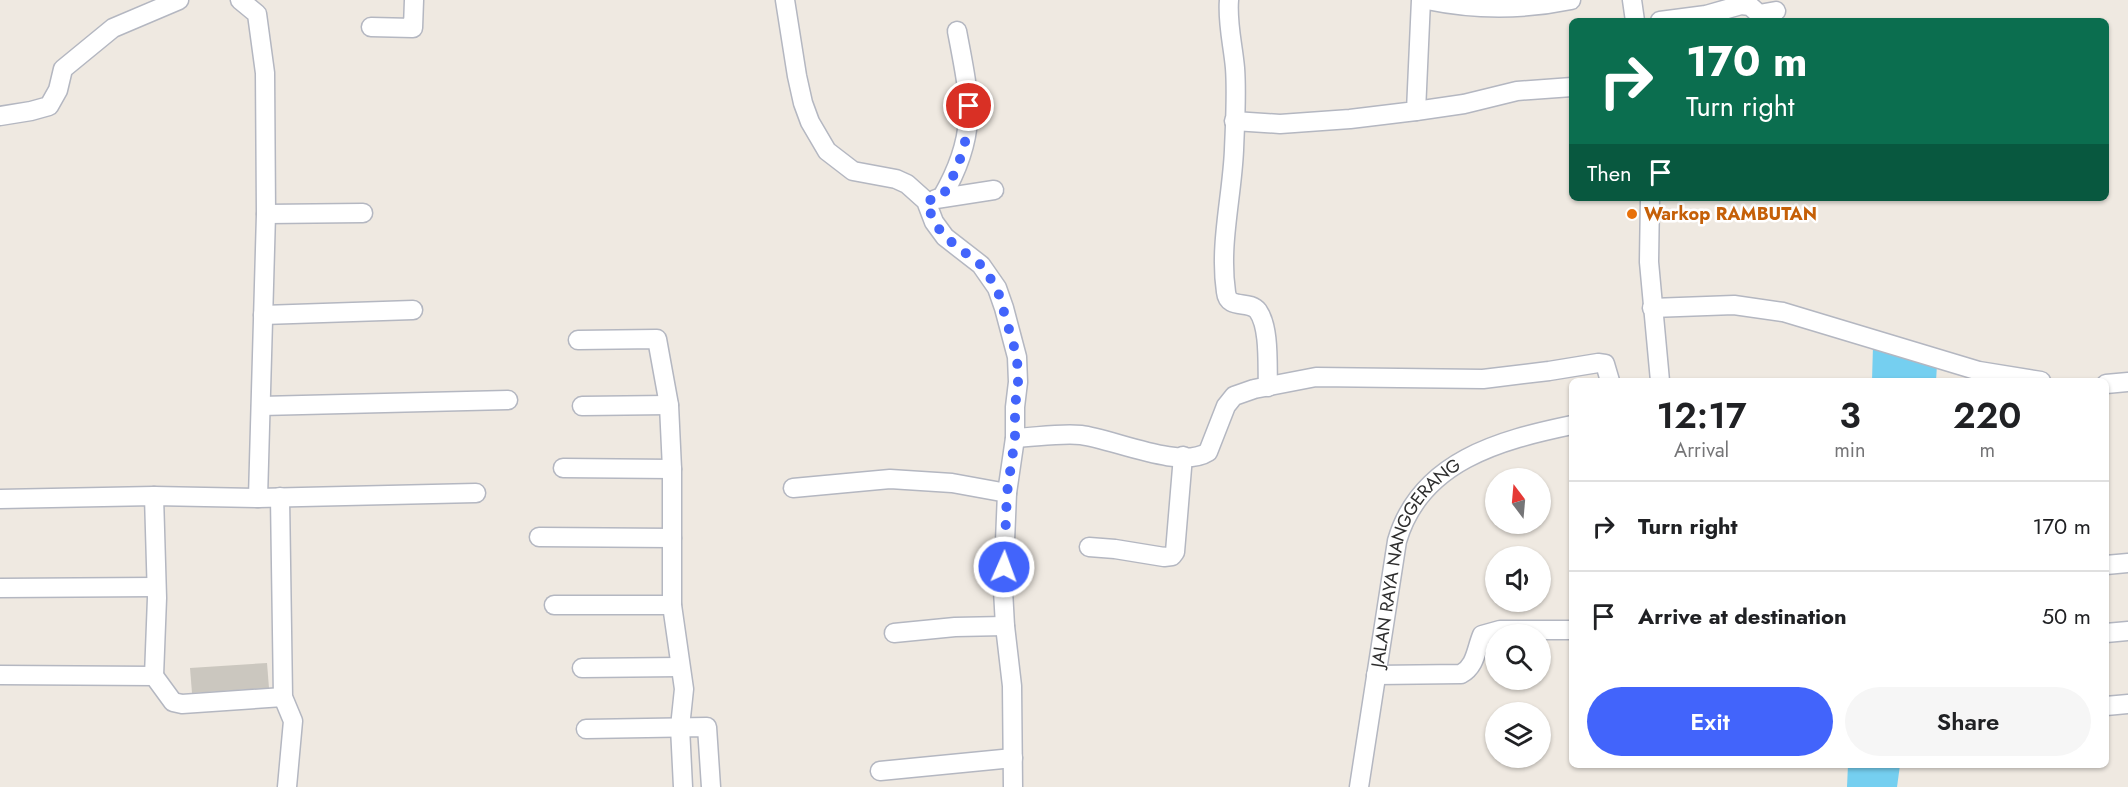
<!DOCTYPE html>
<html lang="en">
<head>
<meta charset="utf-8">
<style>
	:root { --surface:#fff; --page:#f6f6f6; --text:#202124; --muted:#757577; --line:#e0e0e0; --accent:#4264fb }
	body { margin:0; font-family:Jost,sans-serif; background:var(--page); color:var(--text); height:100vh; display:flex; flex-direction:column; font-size:22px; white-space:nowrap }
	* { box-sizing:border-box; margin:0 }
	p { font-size:20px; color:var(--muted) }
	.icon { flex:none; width:33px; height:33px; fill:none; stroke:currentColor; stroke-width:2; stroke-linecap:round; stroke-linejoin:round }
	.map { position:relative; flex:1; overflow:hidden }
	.drawer { position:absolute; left:1569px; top:378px; width:540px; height:390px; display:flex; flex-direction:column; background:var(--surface); border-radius:9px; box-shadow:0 2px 4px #0004 }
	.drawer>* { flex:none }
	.top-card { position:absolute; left:1569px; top:18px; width:540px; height:183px; border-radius:9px; box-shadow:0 2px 4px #0004; background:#0b6e4f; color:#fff; overflow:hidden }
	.needle { width:39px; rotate:344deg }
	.controls { position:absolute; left:1485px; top:468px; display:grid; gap:12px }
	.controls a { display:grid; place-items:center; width:66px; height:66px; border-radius:50%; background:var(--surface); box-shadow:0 2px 4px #0004; font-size:30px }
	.pin { position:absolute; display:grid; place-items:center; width:51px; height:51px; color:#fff; margin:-26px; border:3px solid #fff; border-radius:50%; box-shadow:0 2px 6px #0007 }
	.me { position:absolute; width:66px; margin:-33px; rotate:2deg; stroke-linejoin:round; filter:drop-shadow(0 0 4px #0008) }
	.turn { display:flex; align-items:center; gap:21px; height:126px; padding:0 18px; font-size:27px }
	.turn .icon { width:78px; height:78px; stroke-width:2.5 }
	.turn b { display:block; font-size:42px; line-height:51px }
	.then { display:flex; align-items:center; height:57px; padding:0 18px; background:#0003; gap:12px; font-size:22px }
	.eta { display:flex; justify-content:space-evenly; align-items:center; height:102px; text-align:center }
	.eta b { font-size:36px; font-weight:600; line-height:42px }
	.cta { display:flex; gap:12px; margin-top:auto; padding:12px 18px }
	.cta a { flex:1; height:69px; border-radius:36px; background:var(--accent); color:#fff; font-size:24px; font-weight:600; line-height:69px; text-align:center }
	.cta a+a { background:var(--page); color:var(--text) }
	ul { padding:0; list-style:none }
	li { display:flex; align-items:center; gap:18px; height:90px; padding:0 18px; border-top:2px solid var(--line) }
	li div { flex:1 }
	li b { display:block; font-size:22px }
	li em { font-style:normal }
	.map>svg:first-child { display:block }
	.water { fill:#75cff0 }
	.building { fill:#cbc7bf }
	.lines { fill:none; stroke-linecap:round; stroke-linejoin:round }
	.minor-casing { stroke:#b4b7c1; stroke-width:21 }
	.minor { stroke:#fff; stroke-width:18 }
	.route { stroke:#4264fb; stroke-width:10; stroke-dasharray:0 18 }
	.food-dot { fill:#e8710a; stroke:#fff; stroke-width:2 }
	.labels { text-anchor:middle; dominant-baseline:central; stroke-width:5; stroke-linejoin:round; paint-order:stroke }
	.food-label { font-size:18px; font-weight:bold; fill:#c56008; stroke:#fff; text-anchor:start }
	.street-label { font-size:18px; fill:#2e2e2e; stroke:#fff }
</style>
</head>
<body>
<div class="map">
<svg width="2128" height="787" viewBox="0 0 2128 787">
	<rect width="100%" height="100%" fill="#efe9e1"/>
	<g class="water">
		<path d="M1873,346l64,19 -1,16h-64z"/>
		<path d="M1848,765h52l-3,22h-50z"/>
	</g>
	<path class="building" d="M267,663l2,25 -77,5 -2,-25z"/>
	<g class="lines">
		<g class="minor-casing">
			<g id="minor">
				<path d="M240,0l17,14 8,59 1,141 -8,284"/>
				<path d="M785,0l12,76 6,27 7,19 17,29 26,20 43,8 11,5 19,17 8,21 11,15 36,28 16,23 7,20 13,49 1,25 -3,25v31l-8,55 -4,97 2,36 7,60 1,101"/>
				<path d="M1229,0c-2,23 4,45 6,68 2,27 0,55 -1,82 -2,47 -15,95 -8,142 2,19 23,7 32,19 12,17 9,55 10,76"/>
				<path d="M1427,0c48,10 96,10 144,0"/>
				<path d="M1632,0l3,21"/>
				<path d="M1660,21l46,-6 35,-10 9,1 9,8 17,-3"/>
				<path d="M371,27l42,1 1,-28"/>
				<path d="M1416,111l48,-7 53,-13 55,-4"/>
				<path d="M0,116l31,-5 18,-5 9,-16 5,-21 50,-41 66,-28"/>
				<path d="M1234,121l46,3 70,-5 66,-8 5,-111"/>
				<path d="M942,197c37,-64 28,-98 15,-166"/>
				<path d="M1650,198l-1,64 11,119"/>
				<path d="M936,199l58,-9"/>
				<path d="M266,214l97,-1"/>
				<path d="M1652,308l82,-3 49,7 196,59 62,10"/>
				<path d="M263,315l150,-5"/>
				<path d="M578,340l79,-1 12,66 3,64v136l12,84 -4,38 3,60"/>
				<path d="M2106,384l22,-2"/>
				<path d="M261,406l247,-6"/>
				<path d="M582,406l87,-1"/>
				<path d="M1015,438c22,-1 45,-5 66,-3 32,4 99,35 127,17l18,-46 8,-10 20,-7 62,-12 167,2 66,-8 49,-8 7,1 5,17"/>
				<path d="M563,468l109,1"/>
				<path d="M793,488l97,-9 62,4 55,10"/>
				<path d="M280,497l3,200 10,24 -6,66"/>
				<path d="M0,499l154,-3 104,2 218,-5"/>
				<path d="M539,537l133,1"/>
				<path d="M1089,547l26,2 49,8 8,-1 3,-4 8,-96"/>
				<path d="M2106,565l22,-2"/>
				<path d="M0,588l156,-1"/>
				<path d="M554,605h118"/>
				<path d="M894,633l61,-6 50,-1"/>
				<path d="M2106,633l22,-2"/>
				<path d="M582,668l98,-1"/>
				<path d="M0,675l154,1 19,26 9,2 101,-7"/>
				<path d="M1376,675l85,-1c15,-8 15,-25 21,-39l18,-5h72"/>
				<path d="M154,676l3,-78 -3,-102"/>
				<path d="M2106,706l22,-2"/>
				<path d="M586,729l121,-2 4,60"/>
				<path d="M880,771l133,-13"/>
				<path id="s1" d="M1359,787l38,-246c23,-80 103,-101 175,-116"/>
			</g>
		</g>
		<use href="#minor" class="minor"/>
	</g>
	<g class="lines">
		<path class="route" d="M969,106c0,34 -10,62 -27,91l-16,4 8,21 11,15 36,28 16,23 20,69 1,25 -3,25v31l-8,55 -3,74"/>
	</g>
	<circle class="food-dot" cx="1632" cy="214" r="6"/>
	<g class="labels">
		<g class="food-label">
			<text x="1644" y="214">Warkop RAMBUTAN</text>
		</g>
		<g class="street-label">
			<text stroke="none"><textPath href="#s1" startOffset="236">JALAN RAYA NANGGERANG</textPath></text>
		</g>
	</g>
</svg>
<div class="controls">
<a><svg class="needle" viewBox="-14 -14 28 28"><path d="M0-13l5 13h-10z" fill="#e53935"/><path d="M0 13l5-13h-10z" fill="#757577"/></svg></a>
<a><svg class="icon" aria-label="sound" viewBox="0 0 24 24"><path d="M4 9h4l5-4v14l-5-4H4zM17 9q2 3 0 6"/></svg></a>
<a><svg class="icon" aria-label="search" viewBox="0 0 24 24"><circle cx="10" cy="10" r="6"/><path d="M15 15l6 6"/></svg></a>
<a><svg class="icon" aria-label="layers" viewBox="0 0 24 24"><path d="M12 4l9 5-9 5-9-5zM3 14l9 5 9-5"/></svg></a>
</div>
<div class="pin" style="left:969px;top:106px;background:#d93025"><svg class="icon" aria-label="arrive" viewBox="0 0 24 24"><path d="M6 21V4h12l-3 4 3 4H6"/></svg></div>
<svg class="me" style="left:1004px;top:567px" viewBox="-20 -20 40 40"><circle r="17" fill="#4264fb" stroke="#fff" stroke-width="3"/><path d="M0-11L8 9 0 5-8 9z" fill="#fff"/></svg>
<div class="top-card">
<div class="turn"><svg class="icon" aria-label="right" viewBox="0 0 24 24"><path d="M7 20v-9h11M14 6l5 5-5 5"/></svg><div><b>170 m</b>Turn right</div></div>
<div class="then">Then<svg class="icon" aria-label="arrive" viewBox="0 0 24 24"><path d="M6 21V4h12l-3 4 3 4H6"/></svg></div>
</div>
<section class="drawer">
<div class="eta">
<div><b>12:17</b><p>Arrival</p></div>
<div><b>3</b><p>min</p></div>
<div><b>220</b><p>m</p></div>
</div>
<ul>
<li><svg class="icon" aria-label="right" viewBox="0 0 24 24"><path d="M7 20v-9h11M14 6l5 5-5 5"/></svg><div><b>Turn right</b></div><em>170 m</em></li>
<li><svg class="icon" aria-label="arrive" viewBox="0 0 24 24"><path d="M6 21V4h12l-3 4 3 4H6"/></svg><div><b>Arrive at destination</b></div><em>50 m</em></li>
</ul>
<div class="cta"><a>Exit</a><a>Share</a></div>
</section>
</div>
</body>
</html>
